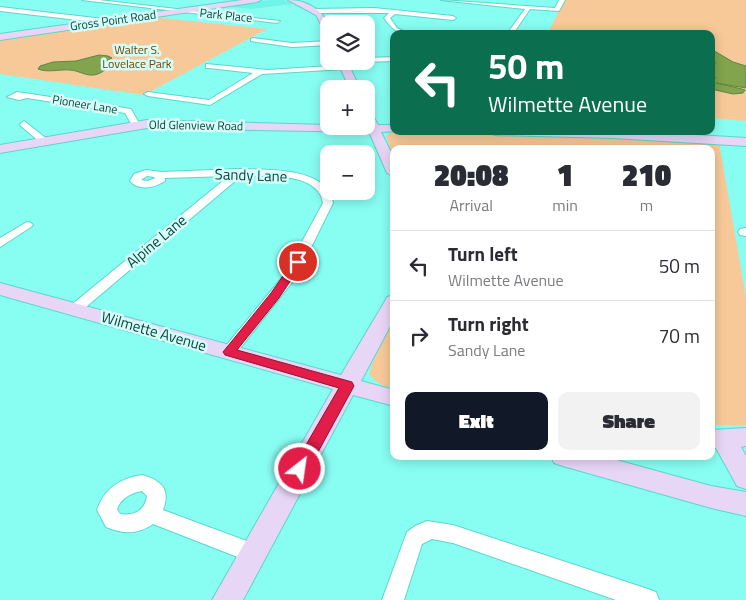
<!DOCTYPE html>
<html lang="en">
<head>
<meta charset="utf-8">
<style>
	:root { --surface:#fff; --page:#f2f2f3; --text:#2b2b33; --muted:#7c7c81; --line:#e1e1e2; --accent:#111827 }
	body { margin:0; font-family:"Titillium Web",sans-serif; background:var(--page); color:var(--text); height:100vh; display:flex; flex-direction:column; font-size:19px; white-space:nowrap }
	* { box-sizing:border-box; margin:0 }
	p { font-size:16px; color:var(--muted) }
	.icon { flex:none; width:28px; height:28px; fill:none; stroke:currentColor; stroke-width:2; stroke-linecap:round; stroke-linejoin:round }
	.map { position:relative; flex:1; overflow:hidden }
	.side { position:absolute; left:390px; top:145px; width:325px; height:315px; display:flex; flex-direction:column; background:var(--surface); border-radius:10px; box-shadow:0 2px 12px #0003 }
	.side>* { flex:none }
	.hud { position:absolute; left:390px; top:30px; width:325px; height:105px; border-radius:10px; box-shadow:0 2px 12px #0003; background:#0b6e4f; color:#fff; overflow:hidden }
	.buttons { position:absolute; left:320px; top:15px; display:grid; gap:10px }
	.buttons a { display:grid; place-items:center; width:55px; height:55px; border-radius:10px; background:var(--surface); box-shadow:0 2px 12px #0003; font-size:25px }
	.pin { position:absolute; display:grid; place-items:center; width:42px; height:42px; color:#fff; margin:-21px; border:2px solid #fff; border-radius:50%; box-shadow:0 1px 5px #0007 }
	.me { position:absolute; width:55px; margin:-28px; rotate:30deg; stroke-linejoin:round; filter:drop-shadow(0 0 4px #0008) }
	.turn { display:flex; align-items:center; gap:18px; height:105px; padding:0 15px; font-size:22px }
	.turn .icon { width:65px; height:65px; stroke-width:2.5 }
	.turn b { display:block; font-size:35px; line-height:42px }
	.eta { display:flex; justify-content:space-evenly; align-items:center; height:85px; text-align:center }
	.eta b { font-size:30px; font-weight:800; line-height:35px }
	.button { display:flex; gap:10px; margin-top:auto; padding:10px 15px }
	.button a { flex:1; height:58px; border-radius:10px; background:var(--accent); color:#fff; font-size:20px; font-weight:800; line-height:58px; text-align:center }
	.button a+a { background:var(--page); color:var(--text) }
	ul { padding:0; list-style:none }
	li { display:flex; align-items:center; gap:15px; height:70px; padding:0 15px; border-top:1px solid var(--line) }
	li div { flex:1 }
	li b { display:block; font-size:19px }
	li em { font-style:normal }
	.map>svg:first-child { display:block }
	.built { fill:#70f3e8 }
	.green { fill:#f8c998 }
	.water { fill:#81a44c; stroke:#5c8647 }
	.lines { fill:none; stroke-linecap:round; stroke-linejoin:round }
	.street-casing { stroke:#5dd5cb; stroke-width:2 }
	.secondary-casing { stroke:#5dd5cb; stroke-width:2 }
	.street { fill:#fff; fill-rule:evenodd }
	.secondary { fill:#e8d6f7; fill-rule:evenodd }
	.route { fill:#e11d48; stroke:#92132f }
	.labels { text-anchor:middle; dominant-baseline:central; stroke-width:5; stroke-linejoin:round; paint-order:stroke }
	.far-street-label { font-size:12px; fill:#073f3b; stroke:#d4fef9 }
	.far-park-label { font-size:12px; fill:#6f4303; stroke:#d4fef9 }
	.street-label { font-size:15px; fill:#073f3b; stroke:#d4fef9 }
</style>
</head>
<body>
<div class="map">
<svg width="746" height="600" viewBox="0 0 746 600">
	<rect width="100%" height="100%" fill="#88fef3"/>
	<path class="built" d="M270,0h14l8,4 -40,5 -32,-3z"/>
	<g class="green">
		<path d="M565,0h181v121l-35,-3v-84h-164z"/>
		<path d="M151,17l116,12 -123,66 -144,-21v-35z"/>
		<path d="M400,132l187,3 132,7 27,155v128h-35v-276h-317v8l-8,-21 4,-3z"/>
		<path d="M394,317v72c-11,-3 -18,-6 -25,-15l3,-10z"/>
	</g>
	<g class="water">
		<path d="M711,49l22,13 13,4v22l-30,-5 26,6 3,1 -2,3 -10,1 -22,-5v-10l5,-1 -5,-3v-9l5,-3 -5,-4z"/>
		<path d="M99,55l9,1 4,2 -11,6 -1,2 5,4c-15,11 -22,1 -35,0 -10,-1 -22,3 -32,-1l2,-3 13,-4 23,-1z"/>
	</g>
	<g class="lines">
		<g class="street-casing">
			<g id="street">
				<path d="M82,0h17l181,21 -3,2z"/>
				<path d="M441,0l114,8 4,-8h6l-6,11 -29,-2 -17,25h-6l18,-25z"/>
				<path d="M0,7l104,12 3,2 -3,2 -104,-12z"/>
				<path d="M374,8l79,8 3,2 -3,2 -58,-6 -5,4 7,10 12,6c-13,0 -17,-6 -25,-16l5,-5h-76l-3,-2 3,-2z"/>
				<path d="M253,38l39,5 37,-2v4l-37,2 -41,-6v-2z"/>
				<path d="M394,57v4l-28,1 -3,-1h3v-3z"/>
				<path d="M206,64l62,6 77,-5 4,2 -4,2 -83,5 -52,31 -62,-9 -4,-2 4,-2 61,8 44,-27 -44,-5h-3z"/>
				<path d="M17,92l114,17 9,16 -7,2 -8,-14 -98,-15 -8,2 -12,-3z"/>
				<path d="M24,121l23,18v4h-6l-20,-17 -1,-2z"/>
				<path d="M239,169c29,1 89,-2 94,34l-36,73 -63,80 -5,1 -5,-1 -3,-4 63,-77 39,-72c-4,-31 -58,-27 -82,-27l-161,136h-10l-2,-3 2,-3 159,-130 -64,2v3c-11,7 -26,10 -35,0l4,-7 12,-4 15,2zM147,176l7,1 1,1 -7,3 -7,-1z"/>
				<path d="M27,222l4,1 2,2 -2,2 -31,20v-9z"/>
				<path d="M746,228v8l-6,-1 -2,-3 2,-3z"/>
				<path d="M142,475c19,5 29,14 21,35l97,36 3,7 -3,7 -7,3 -100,-39c-16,11 -30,10 -47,3l-9,-17c8,-22 22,-31 45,-35zM142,491l5,5c-2,15 -13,20 -27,18l-3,-5c4,-11 14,-16 25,-18z"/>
				<path d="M427,521l26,4 195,64 8,3 3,8h-43l-163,-57 -21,-4 -10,5 -18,56h-22l25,-68 8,-6z"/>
			</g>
		</g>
		<g class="secondary-casing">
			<g id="secondary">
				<path d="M242,0h19l-4,2 -257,38v-6z"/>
				<path d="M288,0c21,0 41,13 41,34l-4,-2 -9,-17z"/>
				<path d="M337,61h10l13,28h-10z"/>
				<path d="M366,109l4,1 8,15h16v6h5l-18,1 13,26v19l-7,-4 -18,-41 -222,-4 -147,25v-8l147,-25 219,6z"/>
				<path d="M488,131h141l117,7v8l-133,-8 -119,-3z"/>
				<path d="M0,283l341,92 44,-74 2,-4 7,-2v24l-33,62 33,9v16l-41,-11 -110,205h-31l121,-211 -333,-94z"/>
				<path d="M746,428v18l-5,1 5,9v33l-9,-3 -21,-38h-5v-18z"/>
				<path d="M551,456h51l109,30 35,6v24l-35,-8 -148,-42 -9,-3z"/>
			</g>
		</g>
		<use href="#street" class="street"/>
		<use href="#secondary" class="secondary"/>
	</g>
	<path class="route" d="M298,259l5,3 -24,36 -42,52 115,32 2,4 -48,88 -6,1 -5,-1 -3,-5 47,-81 -114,-33 -2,-3 48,-59 23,-33z"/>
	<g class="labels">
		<g class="far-street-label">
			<text transform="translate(226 15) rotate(6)">Park Place</text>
			<text transform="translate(113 20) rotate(-8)">Gross Point Road</text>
			<text transform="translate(85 104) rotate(9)">Pioneer Lane</text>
			<text transform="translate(196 125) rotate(1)">Old Glenview Road</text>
		</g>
		<g class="far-park-label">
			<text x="137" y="49">Walter S.<tspan x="137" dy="14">Lovelace Park</tspan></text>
		</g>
		<g class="street-label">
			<text transform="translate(251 175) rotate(2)">Sandy Lane</text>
			<text transform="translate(156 241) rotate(-40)">Alpine Lane</text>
			<text transform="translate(154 331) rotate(16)">Wilmette Avenue</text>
		</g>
	</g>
</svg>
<div class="buttons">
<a><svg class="icon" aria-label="layers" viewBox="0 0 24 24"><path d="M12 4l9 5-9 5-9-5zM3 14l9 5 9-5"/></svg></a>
<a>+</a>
<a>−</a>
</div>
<div class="pin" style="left:298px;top:262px;background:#d93025"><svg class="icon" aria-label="arrive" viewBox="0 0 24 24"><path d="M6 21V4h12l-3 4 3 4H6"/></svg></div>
<svg class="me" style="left:300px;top:469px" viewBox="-20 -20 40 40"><circle r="17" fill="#e11d48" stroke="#fff" stroke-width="3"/><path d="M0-11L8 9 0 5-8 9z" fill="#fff"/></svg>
<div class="hud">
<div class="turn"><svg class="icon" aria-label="left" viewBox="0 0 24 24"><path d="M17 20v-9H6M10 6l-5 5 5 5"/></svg><div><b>50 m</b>Wilmette Avenue</div></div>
</div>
<section class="side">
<div class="eta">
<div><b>20:08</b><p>Arrival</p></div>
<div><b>1</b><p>min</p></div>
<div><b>210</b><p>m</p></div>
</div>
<ul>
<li><svg class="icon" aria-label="left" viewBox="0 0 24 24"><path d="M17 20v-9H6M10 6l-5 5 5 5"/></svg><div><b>Turn left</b><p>Wilmette Avenue</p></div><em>50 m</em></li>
<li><svg class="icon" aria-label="right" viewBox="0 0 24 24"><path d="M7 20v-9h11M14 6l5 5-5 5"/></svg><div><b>Turn right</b><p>Sandy Lane</p></div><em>70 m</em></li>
</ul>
<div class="button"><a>Exit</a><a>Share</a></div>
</section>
</div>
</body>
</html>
